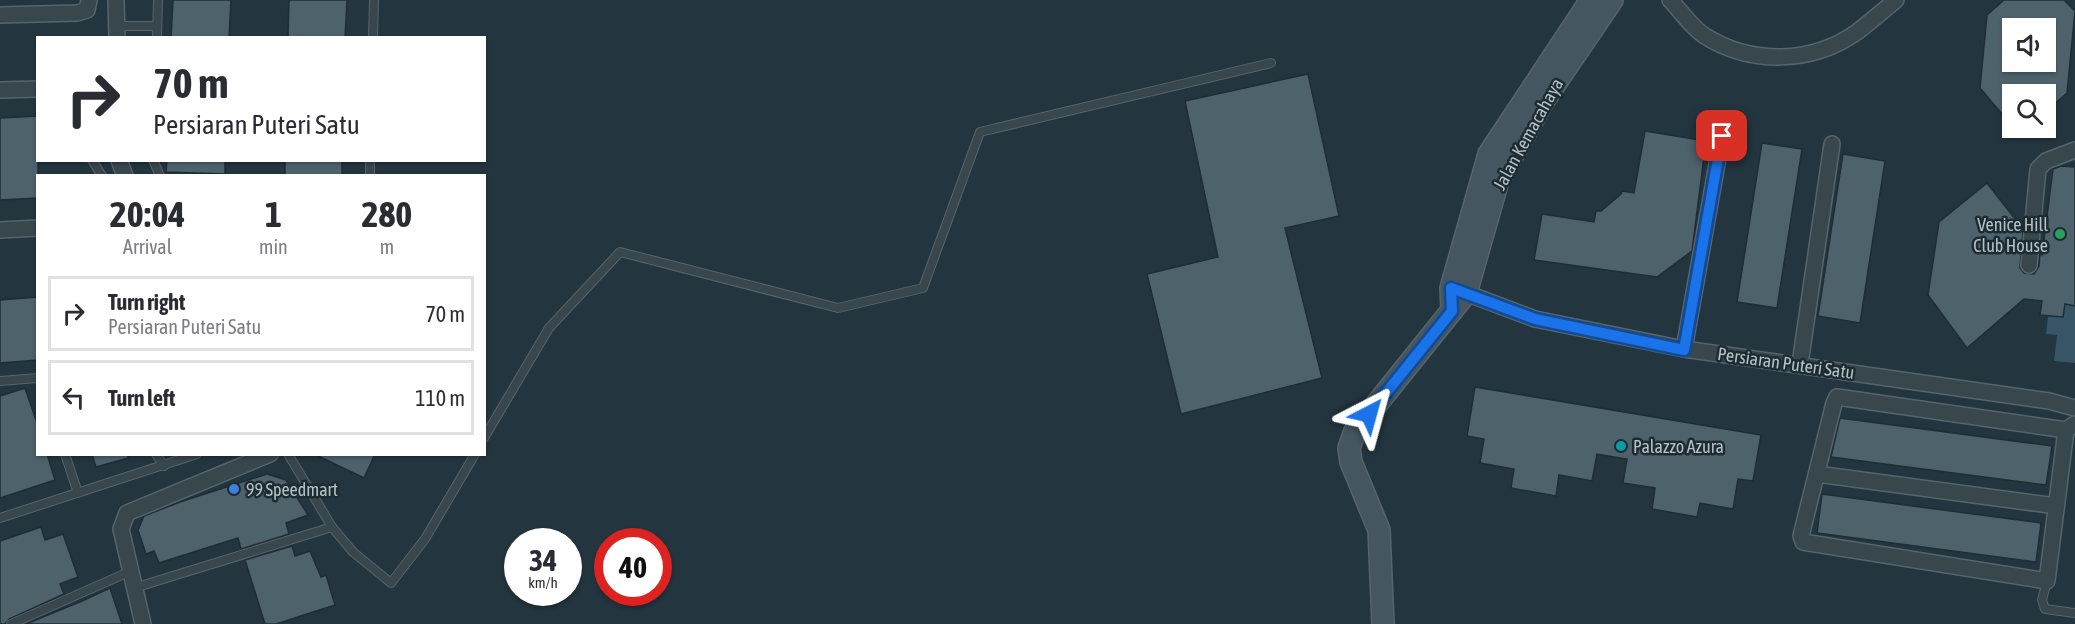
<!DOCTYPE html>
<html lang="en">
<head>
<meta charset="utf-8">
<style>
	:root { --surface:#fff; --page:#f2f2f3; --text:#2b2b33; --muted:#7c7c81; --line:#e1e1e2 }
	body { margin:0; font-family:"Asap Condensed",sans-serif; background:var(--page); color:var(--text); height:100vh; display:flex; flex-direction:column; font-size:22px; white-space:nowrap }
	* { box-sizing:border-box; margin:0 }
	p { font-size:20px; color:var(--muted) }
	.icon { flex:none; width:33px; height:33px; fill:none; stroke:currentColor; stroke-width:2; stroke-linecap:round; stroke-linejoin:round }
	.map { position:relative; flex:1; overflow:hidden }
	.panel { position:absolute; left:36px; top:174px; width:450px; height:282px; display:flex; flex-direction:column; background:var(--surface); border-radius:0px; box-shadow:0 2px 4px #0004 }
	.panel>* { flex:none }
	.hud { position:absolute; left:36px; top:36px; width:450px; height:126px; border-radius:0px; box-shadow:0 2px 4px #0004; background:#fff; color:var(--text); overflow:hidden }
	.controls { position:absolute; left:2002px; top:18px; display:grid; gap:12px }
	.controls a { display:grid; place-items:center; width:54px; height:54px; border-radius:0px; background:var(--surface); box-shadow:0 2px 4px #0004; font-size:30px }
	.speed { position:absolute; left:504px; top:528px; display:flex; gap:12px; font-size:30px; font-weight:700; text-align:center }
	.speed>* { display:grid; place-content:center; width:78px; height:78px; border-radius:50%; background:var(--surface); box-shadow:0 2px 4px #0004; line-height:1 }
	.speed small { font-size:15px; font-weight:400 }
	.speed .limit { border:9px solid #d22; background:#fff; color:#111 }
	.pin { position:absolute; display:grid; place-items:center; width:51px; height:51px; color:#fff; margin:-26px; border-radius:12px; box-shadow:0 3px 9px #0006 }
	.me { position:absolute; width:66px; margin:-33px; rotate:39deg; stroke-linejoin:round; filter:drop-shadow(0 0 4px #0008) }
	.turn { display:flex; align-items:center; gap:21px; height:126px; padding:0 18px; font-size:27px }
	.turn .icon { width:78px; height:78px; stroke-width:2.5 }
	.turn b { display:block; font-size:42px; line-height:51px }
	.eta { display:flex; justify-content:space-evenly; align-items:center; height:102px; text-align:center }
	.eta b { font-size:36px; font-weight:700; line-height:42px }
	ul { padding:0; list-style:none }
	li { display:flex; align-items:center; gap:18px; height:75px; margin:0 12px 9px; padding:0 6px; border:3px solid var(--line); border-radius:0px }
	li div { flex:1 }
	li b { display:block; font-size:22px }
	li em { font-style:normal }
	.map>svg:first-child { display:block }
	.water { fill:#375566 }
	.building { fill:#4e626c; stroke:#1f2d35; stroke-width:1.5; fill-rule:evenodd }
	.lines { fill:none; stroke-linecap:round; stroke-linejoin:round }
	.lane-casing { stroke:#56646c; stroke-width:10 }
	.street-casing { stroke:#56646c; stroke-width:18 }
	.secondary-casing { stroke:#56646c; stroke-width:24 }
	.lane { stroke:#38464e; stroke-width:8 }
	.street { stroke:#38464e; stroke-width:15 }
	.secondary { stroke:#455661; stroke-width:21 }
	.route-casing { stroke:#114b97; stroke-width:15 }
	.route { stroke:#1a73e8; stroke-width:10 }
	.leisure-dot { fill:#2e9e5b; stroke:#1d2b33; stroke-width:2 }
	.culture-dot { fill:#0f9aa8; stroke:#1d2b33; stroke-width:2 }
	.shop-dot { fill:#3f7fe0; stroke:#1d2b33; stroke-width:2 }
	.labels { text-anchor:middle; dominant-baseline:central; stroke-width:5; stroke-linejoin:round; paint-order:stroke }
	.street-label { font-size:18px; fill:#b4c1c9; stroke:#1d2b33 }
	.poi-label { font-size:18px; fill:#b4c1c9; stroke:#1d2b33; text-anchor:start }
</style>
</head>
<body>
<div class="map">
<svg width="2075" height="624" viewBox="0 0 2075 624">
	<rect width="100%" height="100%" fill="#23353e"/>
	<path class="water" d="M2065,304l10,2v57l-21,-2 3,-26 -11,-1 2,-18 15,1z"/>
	<g class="building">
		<path d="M173,0h58l-2,38h-58z"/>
		<path d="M289,0h58l-2,38h-57z"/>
		<path d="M2004,0h60l11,11 -8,82 -21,18v-17h-33v33l-33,-39 7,-73zM2013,28h33v34h-33z"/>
		<path d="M1308,74l31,142 -54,12 37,150 -141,36 -34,-140 71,-17 -33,-156z"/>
		<path d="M38,116v82l-38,2v-82z"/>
		<path d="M1645,131l61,10 -14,110 -35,26 -123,-17 8,-46 52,8 2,-11h5l20,-17 1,-3 12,2z"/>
		<path d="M1762,143l40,6 -25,159 -40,-6z"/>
		<path d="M1843,154l42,7 -25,162 -42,-7z"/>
		<path d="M167,160h58v14l-59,-2z"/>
		<rect x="285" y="160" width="57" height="16"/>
		<path d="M2061,166l14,1v139l-10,-2 -2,13 -23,-2 2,-14 -18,-2 -57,49 -39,-53 11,-73 48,-39 36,46 -3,39 4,5 10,1 5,-8 1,-14 2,3 11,-86z"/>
		<path d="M38,297v63l-38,3v-63z"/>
		<path d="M1475,387l286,48 -8,46 -15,-2 -5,30 -33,-6 -3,14 -45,-8 3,-21 -32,-5 4,-24 -30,-5 -5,27 -33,-6 -3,21 -45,-8 3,-19 -34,-6 4,-24 -17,-3z"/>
		<path d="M25,388l13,38v28h9l8,26 -55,18v-102z"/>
		<path d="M1840,418l212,28 -6,39 -215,-28z"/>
		<path d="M92,454h36v4l-32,9z"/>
		<path d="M314,454h61l-11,24z"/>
		<path d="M267,474l19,6 22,35 -22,8 3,11 -48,15 -3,-11 -79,25 -5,-12 -8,3 -8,-24 6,-14 36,-14z"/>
		<path d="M1822,494l219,29 -5,39 -219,-29z"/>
		<path d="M41,527l4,13 18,-6 15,43 -18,7 4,10 -55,25 -4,5h-5v-83z"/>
		<path d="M292,546l3,10 15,-5 11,26 5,-2 9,30 -59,19h-11l-20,-64z"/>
		<path d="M110,588l12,36h-96l56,-23z"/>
	</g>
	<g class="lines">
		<g class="lane-casing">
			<g id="lane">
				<path d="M117,26h40"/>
				<path d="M157,38l1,-38"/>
				<path d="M373,38l1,-38"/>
				<path d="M92,160l10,16"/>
				<path d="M153,160l7,16"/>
				<path d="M370,176v-16"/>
				<path d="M0,381l38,-3"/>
				<path d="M484,438l65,-110 71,-76 218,56 85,-20 57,-156 291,-69"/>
				<path d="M65,454l13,39"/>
				<path d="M156,454l8,12"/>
				<path d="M288,454l44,73 21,25 38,31 34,-44 50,-85"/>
				<path d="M0,518l197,-64"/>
				<path d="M2047,581l-5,19 3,9 30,4"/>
				<path d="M134,588l198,-61"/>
				<path d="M11,624l120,-53"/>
			</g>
		</g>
		<g class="street-casing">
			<g id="street">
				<path d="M116,0l1,38"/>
				<path d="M1670,0c11,11 22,28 35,36 46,29 107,28 152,-4 13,-10 26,-21 39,-32"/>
				<path d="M0,15l77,-2 10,-3 2,-10"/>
				<path d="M0,90l38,-1"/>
				<path d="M119,160l6,16"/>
				<path d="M0,230l38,-2"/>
				<path d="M2029,265l9,-96 8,-8 29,-11"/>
				<path d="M1458,290l77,29 149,30 365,52 26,7"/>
				<path d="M1684,349l38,-213"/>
				<path d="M1800,364l32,-220"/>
				<path d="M2066,430l-19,151 -244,-39 -2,-6 33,-133 3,-6 229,33 9,-6"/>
				<path d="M1817,474l239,32"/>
				<path d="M143,624l-22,-95 6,-16 143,-59"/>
			</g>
		</g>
		<g class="secondary-casing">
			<g id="secondary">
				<path d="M1452,311l-1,-23 38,-134 102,-154"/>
				<path d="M1383,624l-4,-94 -28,-68 -2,-14 6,-17 111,-138 32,-112 44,-78 70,-103"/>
			</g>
		</g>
		<use href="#lane" class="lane"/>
		<use href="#street" class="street"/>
		<use href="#secondary" class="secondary"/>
	</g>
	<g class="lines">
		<g class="route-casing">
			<path id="route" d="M1369,414l83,-103 -1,-23 84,31 149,31 38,-214"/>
		</g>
		<use href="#route" class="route"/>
	</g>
	<circle class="leisure-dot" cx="2060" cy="234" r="6"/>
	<circle class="culture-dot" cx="1621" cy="446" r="6"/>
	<circle class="shop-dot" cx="234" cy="489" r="6"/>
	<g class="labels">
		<g class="street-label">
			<text transform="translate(1528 134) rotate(-61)">Jalan Kemacahaya</text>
			<text transform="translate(1786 363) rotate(8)">Persiaran Puteri Satu</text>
		</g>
		<g class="poi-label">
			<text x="2048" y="224" text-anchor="end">Venice Hill<tspan x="2048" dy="21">Club House</tspan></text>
			<text x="1633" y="446">Palazzo Azura</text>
			<text x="246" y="489">99 Speedmart</text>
		</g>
	</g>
</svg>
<div class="controls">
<a><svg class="icon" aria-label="sound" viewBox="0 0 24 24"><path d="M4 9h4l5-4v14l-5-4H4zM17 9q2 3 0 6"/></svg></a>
<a><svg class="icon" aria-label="search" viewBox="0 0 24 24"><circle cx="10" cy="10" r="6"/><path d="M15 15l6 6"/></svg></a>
</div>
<div class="speed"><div>34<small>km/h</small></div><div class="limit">40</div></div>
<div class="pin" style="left:1722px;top:136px;background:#d93025"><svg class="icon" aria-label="arrive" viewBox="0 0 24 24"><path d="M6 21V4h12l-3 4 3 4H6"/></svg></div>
<svg class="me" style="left:1369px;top:414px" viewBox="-20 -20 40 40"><path d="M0-17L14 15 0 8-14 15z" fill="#1a73e8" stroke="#fff" stroke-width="4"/></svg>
<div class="hud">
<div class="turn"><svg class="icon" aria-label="right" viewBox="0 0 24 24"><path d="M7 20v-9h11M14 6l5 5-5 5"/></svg><div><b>70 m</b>Persiaran Puteri Satu</div></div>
</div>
<section class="panel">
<div class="eta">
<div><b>20:04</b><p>Arrival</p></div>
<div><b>1</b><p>min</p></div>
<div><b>280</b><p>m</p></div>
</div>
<ul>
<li><svg class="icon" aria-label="right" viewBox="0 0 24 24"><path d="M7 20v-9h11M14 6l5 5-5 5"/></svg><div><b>Turn right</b><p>Persiaran Puteri Satu</p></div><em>70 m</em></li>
<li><svg class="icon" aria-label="left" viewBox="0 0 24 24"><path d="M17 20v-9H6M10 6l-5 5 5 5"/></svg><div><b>Turn left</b></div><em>110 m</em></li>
</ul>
</section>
</div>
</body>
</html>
